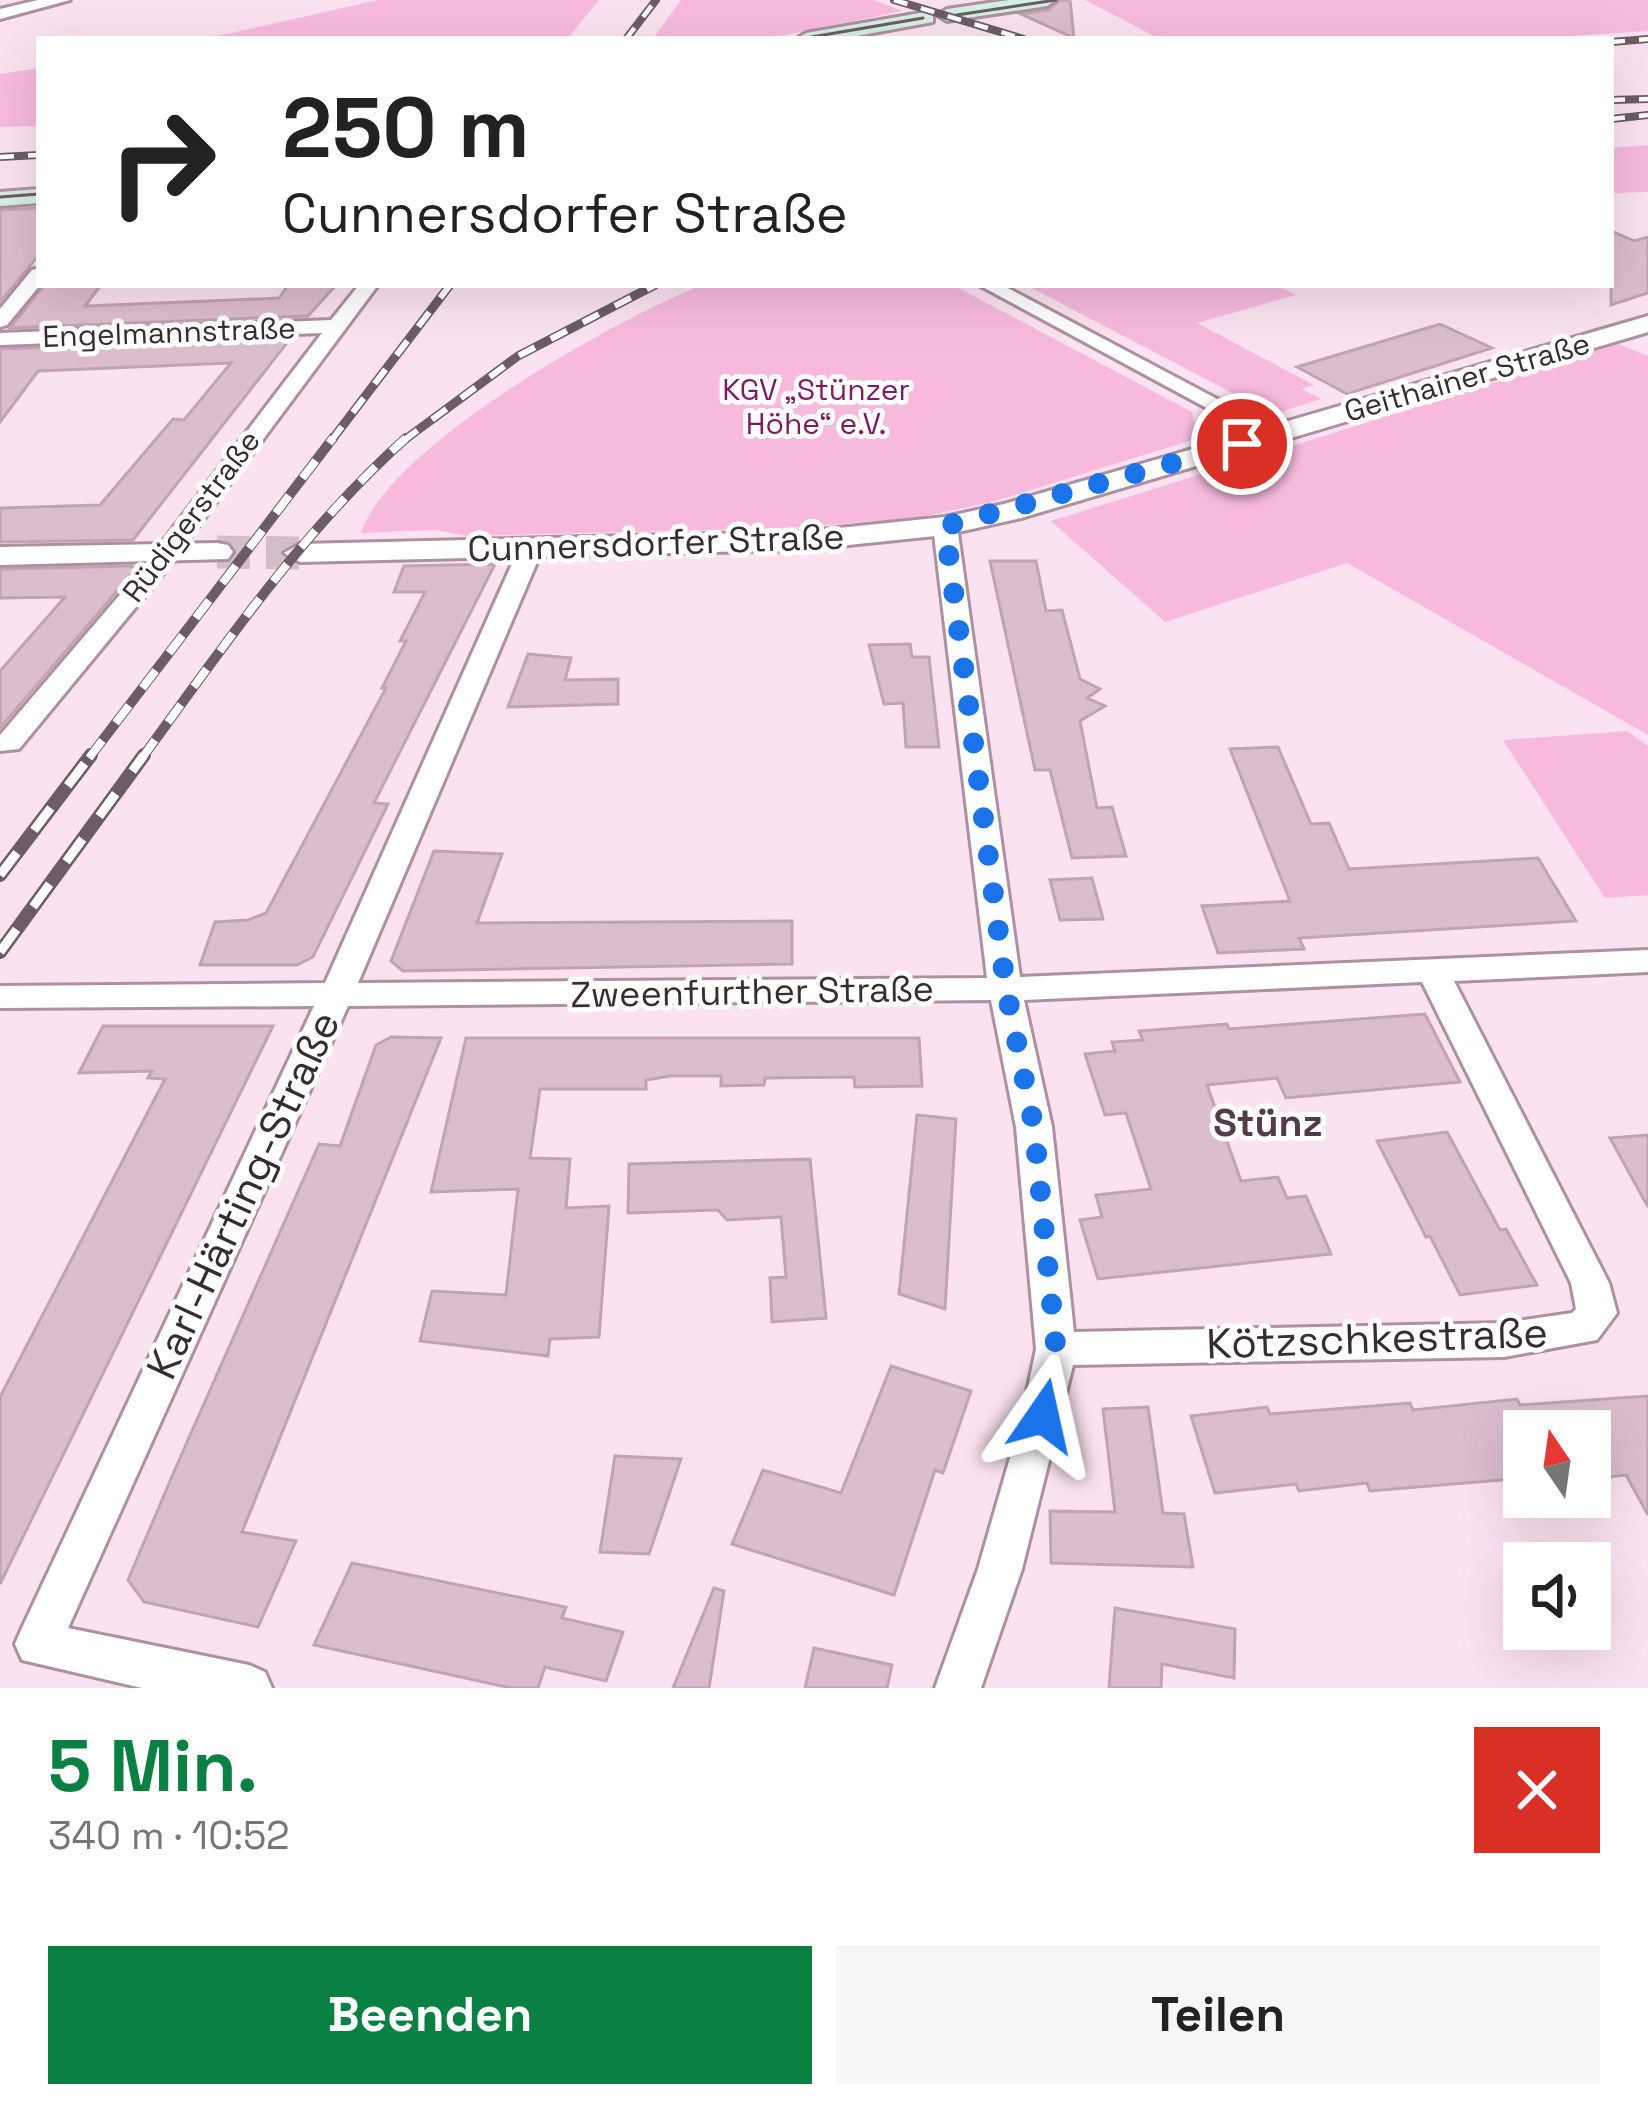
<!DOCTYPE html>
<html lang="de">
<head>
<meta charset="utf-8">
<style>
	:root { --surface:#fff; --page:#f6f6f6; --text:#222; --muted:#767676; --accent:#0b8043 }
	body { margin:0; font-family:"Space Grotesk",sans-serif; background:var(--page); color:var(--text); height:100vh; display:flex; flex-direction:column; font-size:45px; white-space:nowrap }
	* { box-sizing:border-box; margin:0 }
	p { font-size:39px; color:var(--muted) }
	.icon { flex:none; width:66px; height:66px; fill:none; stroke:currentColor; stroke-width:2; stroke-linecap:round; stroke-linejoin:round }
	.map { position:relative; height:1688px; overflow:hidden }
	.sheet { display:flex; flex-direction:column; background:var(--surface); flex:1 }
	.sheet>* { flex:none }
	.banner { position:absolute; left:36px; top:36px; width:1578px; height:252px; border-radius:0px; box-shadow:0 12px 48px #0002; background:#fff; color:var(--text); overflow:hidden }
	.needle { width:78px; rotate:347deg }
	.controls { position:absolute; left:1503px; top:1410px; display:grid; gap:24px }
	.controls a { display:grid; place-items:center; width:108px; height:108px; border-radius:0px; background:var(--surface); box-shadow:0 12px 48px #0002; font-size:60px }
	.pin { position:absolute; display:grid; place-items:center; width:102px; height:102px; color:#fff; margin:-51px; border:6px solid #fff; border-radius:50%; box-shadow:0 3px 12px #0007 }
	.me { position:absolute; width:132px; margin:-66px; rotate:11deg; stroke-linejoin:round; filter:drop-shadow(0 0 9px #0008) }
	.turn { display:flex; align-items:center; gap:42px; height:252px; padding:0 48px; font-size:54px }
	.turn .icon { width:156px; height:156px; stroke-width:2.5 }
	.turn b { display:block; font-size:84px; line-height:102px }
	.round { display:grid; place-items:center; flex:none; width:126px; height:126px; border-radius:0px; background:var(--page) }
	.overview { display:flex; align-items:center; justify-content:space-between; height:204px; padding:0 48px }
	h1 { font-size:72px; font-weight:700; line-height:90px; color:var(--accent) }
	.primary-button { display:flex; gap:24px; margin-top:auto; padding:24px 48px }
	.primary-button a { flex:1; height:138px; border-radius:0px; background:var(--accent); color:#fff; font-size:48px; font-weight:700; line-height:138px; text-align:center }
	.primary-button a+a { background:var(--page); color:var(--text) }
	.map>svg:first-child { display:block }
	.green { fill:#f7badd }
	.building { fill:#dcbdce; stroke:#c1a3b3; stroke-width:3 }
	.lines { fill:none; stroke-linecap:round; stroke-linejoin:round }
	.tertiary-tunnel { stroke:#d4beca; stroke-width:33; stroke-dasharray:33 16; stroke-linecap:butt }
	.minor-casing { stroke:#ae91a1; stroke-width:6 }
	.tertiary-casing { stroke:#ae91a1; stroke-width:6 }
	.secondary-casing { stroke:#ae91a1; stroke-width:6 }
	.minor { fill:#fff; fill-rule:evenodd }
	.tertiary { fill:#fff; fill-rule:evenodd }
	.secondary { fill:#d4f0e2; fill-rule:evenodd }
	.tram { stroke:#6b5c65; stroke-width:3 }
	.rail-far3-casing { stroke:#6b5c65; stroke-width:8 }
	.rail-far2-casing { stroke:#6b5c65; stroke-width:9 }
	.rail-far1-casing { stroke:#6b5c65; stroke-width:10 }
	.rail-casing { stroke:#6b5c65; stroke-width:14 }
	.rail-far3 { stroke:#fff; stroke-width:4.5; stroke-dasharray:14; stroke-linecap:butt }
	.rail-far2 { stroke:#fff; stroke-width:6; stroke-dasharray:18; stroke-linecap:butt }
	.rail-far1 { stroke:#fff; stroke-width:8; stroke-dasharray:22; stroke-linecap:butt }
	.rail { stroke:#fff; stroke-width:9; stroke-dasharray:28; stroke-linecap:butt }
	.route { stroke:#1a73e8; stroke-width:21; stroke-dasharray:0 37.8 }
	.labels { text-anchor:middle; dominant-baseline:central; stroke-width:10; stroke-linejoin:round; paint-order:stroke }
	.far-street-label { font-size:30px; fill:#382c33; stroke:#fff }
	.far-park-label { font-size:30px; fill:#7e1b60; stroke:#fff }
	.street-label { font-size:36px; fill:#382c33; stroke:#fff }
	.neighbourhood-label { font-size:39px; font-weight:bold; fill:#543b49; stroke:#fff }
	.near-street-label { font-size:42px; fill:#382c33; stroke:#fff }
</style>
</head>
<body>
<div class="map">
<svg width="1648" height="1688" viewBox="0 0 1648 1688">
	<rect width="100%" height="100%" fill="#fbe2f0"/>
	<g class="green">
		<path d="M378,0h221l-32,39h-362z"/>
		<path d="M681,0h192l29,11 -137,28h-112z"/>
		<path d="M1085,0h563v31l-124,8h-364z"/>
		<path d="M39,68v58l-39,1v-53z"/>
		<path d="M1648,145v47l-37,1v-45z"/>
		<path d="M702,285h251l239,127 7,26 -207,64 -76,16 -127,10 -322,8 -31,-6 -75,3c28,-87 255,-214 341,-248z"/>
		<path d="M1026,285h250l20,10 -99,28 117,62 -12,4 19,10 -44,14 -14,-4z"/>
		<path d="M1618,344l30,12v379l-301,-172 -182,59 -114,-101z"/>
		<path d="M1627,731l21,15v149l-43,3 -102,-158z"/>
	</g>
	<g class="building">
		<path d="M1060,0h10l4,38 -53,-24 27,-4z"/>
		<path d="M39,208v47l-39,47v-92z"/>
		<path d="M1611,231l23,10 14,-4v56l-37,12z"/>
		<path d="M44,285h57l-16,21 173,-7 21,-1 9,-13h48l-28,31 -298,12z"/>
		<path d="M1440,324l52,24 -145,46 -50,-27z"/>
		<path d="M290,339l-157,201 -133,2v-34l100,-3 73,-86 11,1 47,-57 -193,8 -38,51v-73z"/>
		<path d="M990,561h46l10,50 16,-1 18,69 20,10 -13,9 18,8 -25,15 17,87 15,-1 14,49 -54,2 -22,-88h-15z"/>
		<path d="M495,564l-121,239 14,1 -75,153 -16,8h-97l15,-43 33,-2 18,-7 120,-225h-4l24,-47h-6l25,-49h-31l10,-26z"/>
		<path d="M132,566l3,4 -135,158v-57l65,-74 -65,1v-29z"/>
		<path d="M910,644l2,13h17l10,90h-33l-3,-44 -19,1 -15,-59z"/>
		<path d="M528,654l43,4 -6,22 53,-1v25l-110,3z"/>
		<path d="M1278,747l33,77 18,-1 20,46 189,-11 38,63 -277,17 5,11 -86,4 -16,-47 88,-5 -60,-152z"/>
		<path d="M434,851l68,3 -25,69 315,-2v43l-389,7 -12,-10z"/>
		<path d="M1092,878l11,41 -43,1 -10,-40z"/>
		<path d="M1425,1014l35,68 -174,16 -9,-20 -70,7 34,96 37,-4 9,21 19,-2 25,58 -233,25 -18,-59 22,-3 -6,-22 55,-6 -25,-76 -21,2 -20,-61 30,-3 -3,-9 31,-2 -4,-9 88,-7 2,5z"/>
		<path d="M103,1026h170l-273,558v-187l165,-318 -17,-1 4,-7 -73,2z"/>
		<path d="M391,1037l50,1 -199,494 54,9 -38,86 -114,-25 -16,-22 48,-113 143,-323 21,2 36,-101z"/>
		<path d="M466,1038h453l3,48 -67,1 -1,-10 -89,1 -1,7 -43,1v-10h-51l-24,4v9h-106l-10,69 40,1 -4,49 43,-2 -10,131 -49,2 -2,17 -128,-15 12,-50 74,4 12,-106 -87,3z"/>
		<path d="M917,1115l39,4 -11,190 -46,-15z"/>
		<path d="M1447,1132l53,98 6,-1 31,56 -77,10 -30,-59 -4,1 -49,-96z"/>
		<path d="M1648,1135v72l-38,-69z"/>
		<path d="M810,1159l16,159 -54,4 -2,-44 16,-1 -5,-60 -54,3 -9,-10 -90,3 1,-49z"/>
		<path d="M891,1366l80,25 -28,82 -8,-3 -41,125 -162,-51 31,-74 78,23z"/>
		<path d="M1648,1396v119l-22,-40 -36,4v-48h-66v47l-154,13 -3,-8 -68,8 -3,-7 -81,9 -24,-77 76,-9 3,7 140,-11 3,7 104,-11 3,6z"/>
		<path d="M1148,1407l15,106 21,1 9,53 -142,-4 -1,-52 65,1 -12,-103z"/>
		<path d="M615,1456l66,3 -32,95 -49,-2z"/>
		<path d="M352,1563l214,44 -4,11 61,14 -17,49 -61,-14 -7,21h-27l-197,-43z"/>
		<path d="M714,1588l10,3 -15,97h-36z"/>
		<path d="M1115,1608l120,21 -1,49 -72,-14 -1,24h-52z"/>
		<path d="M814,1648l78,17 -5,23h-82z"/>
	</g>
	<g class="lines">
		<path class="tertiary-tunnel" d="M217,552l83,1"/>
		<g class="minor-casing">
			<g id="minor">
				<path d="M39,268l1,17 -33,40 -7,2v-18l32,-39z"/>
				<path d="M359,285h19l-219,294 -140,170 -19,2v-16l141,-165 181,-237 -322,12v-12l331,-13z"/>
				<path d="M979,285h23l283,150 -3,5h-16z"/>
				<path d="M945,519l12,7 63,451 628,-27v22l-194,9 155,302 8,30 -20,27 -93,17 -431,8 -51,204 -41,119h-46l43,-119 44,-153 14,-67 -20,-222 -25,-127 -643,6 -280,622 181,37 16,7 7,16h-130l-120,-28 -7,-16 7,-16 292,-622 -314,2v-22l325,-3 194,-435 12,-7 12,7 -185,435 629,-5 -54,-452zM1422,982l149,301 5,26 -4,4 -68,10 -430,9 -22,-205 -28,-127z"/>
			</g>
		</g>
		<g class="tertiary-casing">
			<g id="tertiary">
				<path d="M38,0h32l-70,19v-10z"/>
				<path d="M1648,316v16l-627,186 -76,17 -145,15 -500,12 -16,-9 16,-9 500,-12 145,-15 59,-13z"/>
				<path d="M217,543l11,2 5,7 -5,7 -228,6v-18z"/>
			</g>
		</g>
		<g class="secondary-casing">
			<g id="secondary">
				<path d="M1009,0h47l-9,6 -100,15 -10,-6 10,-6z"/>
				<path d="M926,12l7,2v8l-93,17h-44l10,-6z"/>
				<path d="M39,189v14l-39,3v-14z"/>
			</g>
		</g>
		<use href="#minor" class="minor"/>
		<use href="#tertiary" class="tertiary"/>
		<use href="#secondary" class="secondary"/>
		<g class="tram">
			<path d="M950,16l106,-16"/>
			<path d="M800,39l123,-21"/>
			<path d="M0,197l39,-3"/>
		</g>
		<g class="rail-far3-casing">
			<g id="rail-far3">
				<path d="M894,0l130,39"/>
				<path d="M626,39l30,-39"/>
				<path d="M1611,42l37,-3"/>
				<path d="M1611,100l37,-1"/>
				<path d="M1611,119l37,-4"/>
				<path d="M0,157l39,-2"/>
			</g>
		</g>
		<g class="rail-far2-casing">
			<g id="rail-far2">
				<path d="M331,441l119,-156"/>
				<path d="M403,441l115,-85 137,-71"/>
			</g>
		</g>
		<g class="rail-far1-casing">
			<g id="rail-far1">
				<path d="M89,758l244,-320"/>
				<path d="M142,758c82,-112 160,-227 264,-320"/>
			</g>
		</g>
		<g class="rail-casing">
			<g id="rail">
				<path d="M0,875l91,-120"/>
				<path d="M0,952l144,-197"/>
			</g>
		</g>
		<use href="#rail-far3" class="rail-far3"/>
		<use href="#rail-far2" class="rail-far2"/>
		<use href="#rail-far1" class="rail-far1"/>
		<use href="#rail" class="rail"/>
	</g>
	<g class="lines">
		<path class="route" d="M1043,1416l13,-67 -22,-222 -28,-138 -61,-463 297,-82"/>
	</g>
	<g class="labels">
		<g class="far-street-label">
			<text transform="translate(169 332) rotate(-2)">Engelmannstraße</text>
			<text transform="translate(1467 377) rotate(-16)">Geithainer Straße</text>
			<text transform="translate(191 516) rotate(-53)">Rüdigerstraße</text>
		</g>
		<g class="far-park-label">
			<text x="816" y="389">KGV „Stünzer<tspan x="816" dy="34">Höhe“ e.V.</tspan></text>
		</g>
		<g class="street-label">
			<text transform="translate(656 543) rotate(-2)">Cunnersdorfer Straße</text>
			<text transform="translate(752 992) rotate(-1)">Zweenfurther Straße</text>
		</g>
		<g class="neighbourhood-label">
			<text x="1268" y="1122">Stünz</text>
		</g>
		<g class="near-street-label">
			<text transform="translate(243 1195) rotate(-65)">Karl-Härting-Straße</text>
			<text transform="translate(1377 1338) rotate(-2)">Kötzschkestraße</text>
		</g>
	</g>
</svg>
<div class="controls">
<a><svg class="needle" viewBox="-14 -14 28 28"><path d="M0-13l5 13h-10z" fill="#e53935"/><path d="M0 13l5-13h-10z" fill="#767676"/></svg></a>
<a><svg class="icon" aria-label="sound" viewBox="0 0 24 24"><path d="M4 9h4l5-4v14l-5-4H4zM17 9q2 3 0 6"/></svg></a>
</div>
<div class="pin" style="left:1242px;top:444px;background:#d93025"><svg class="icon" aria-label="arrive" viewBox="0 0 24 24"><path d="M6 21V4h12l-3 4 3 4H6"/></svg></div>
<svg class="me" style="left:1043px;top:1416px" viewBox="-20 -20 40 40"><path d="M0-17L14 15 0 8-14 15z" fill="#1a73e8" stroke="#fff" stroke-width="4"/></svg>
<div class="banner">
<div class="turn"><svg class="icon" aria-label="right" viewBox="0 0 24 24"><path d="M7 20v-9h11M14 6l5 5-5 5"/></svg><div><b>250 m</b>Cunnersdorfer Straße</div></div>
</div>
</div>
<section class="sheet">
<div class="overview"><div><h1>5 Min.</h1><p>340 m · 10:52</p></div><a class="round" style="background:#d93025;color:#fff"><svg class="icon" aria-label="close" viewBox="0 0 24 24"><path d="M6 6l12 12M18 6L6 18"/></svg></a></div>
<div class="primary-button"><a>Beenden</a><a>Teilen</a></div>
</section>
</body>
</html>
